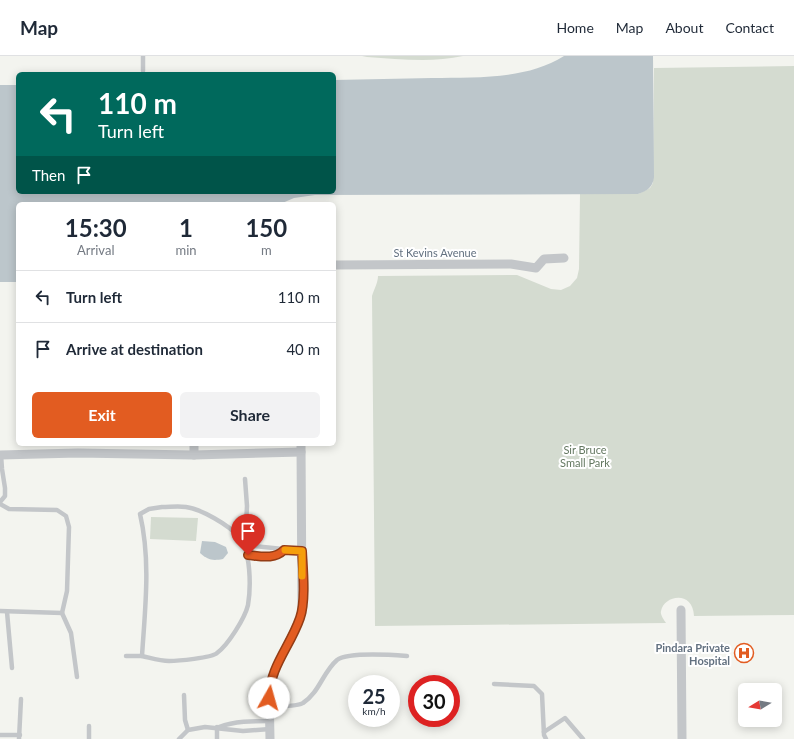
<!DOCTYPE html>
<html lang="en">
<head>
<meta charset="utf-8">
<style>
	:root { --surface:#fff; --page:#f2f2f3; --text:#1f2937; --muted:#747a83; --line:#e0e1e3; --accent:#e25c21 }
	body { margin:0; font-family:Lato,sans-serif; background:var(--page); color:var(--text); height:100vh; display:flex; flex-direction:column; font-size:15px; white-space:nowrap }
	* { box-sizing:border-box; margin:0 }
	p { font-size:13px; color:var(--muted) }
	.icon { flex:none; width:22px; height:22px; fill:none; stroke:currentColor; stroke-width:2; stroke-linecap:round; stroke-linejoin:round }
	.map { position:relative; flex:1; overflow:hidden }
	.details { position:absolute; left:16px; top:146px; width:320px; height:244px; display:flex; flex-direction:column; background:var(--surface); border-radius:6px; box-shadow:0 2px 10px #0003 }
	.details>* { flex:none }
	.top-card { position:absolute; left:16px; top:16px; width:320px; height:122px; border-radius:6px; box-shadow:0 2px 10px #0003; background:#00695c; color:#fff; overflow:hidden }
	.needle { width:26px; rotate:259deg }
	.buttons { position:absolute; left:738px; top:627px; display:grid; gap:8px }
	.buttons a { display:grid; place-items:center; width:44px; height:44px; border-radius:6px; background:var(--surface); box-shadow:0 2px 10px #0003; font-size:20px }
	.speed { position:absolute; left:348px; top:619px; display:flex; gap:8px; font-size:20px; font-weight:700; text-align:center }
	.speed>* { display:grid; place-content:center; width:52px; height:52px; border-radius:50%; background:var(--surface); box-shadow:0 2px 10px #0003; line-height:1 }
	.speed small { font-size:10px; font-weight:400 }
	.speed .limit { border:6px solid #d22; background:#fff; color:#111 }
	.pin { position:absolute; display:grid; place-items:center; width:34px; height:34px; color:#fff; margin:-41px -17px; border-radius:50% 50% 50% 0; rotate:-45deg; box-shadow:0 0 4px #0007 }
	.pin .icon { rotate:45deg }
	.me { position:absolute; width:44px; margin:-22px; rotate:7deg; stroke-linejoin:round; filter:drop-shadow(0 0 3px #0008) }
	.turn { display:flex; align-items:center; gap:14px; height:84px; padding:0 16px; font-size:18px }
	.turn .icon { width:52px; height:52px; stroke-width:2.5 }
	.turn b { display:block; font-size:28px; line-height:34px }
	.then { display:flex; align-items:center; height:38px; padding:0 16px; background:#0003; gap:8px; font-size:15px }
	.eta { display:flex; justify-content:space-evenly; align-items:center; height:68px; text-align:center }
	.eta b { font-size:24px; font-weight:700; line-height:28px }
	.button { display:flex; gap:8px; margin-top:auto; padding:8px 16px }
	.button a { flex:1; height:46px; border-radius:6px; background:var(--accent); color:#fff; font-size:16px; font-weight:700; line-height:46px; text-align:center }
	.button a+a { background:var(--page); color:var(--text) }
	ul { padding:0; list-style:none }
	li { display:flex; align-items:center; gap:12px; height:52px; padding:0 16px; border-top:1px solid var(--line) }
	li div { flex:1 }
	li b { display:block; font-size:15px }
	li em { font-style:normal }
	header { display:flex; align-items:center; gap:24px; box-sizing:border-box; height:56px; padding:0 20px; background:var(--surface); border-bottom:1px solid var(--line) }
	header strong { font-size:19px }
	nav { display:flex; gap:22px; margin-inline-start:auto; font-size:14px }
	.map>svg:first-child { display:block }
	.green { fill:#d4dbd0 }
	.water { fill:#bcc6cb }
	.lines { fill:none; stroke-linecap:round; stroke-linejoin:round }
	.lane { stroke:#c3c6c9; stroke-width:4.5 }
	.street { stroke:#c3c6c9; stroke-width:9 }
	.route-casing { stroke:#933c15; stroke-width:10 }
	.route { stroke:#e25c21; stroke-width:7 }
	.slow { stroke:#f59e0b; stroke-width:7 }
	.labels { text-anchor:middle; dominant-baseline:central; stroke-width:4; stroke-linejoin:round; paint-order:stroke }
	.street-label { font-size:11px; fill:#637180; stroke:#fff }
	.park-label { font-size:11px; fill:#647861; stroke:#fff }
	.poi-label { font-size:11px; font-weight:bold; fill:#637180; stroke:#fff; text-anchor:end }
</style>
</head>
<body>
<header>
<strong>Map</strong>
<nav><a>Home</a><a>Map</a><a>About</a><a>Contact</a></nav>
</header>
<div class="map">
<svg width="794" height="683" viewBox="0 0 794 683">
	<rect width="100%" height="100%" fill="#f3f4ef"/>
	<g class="green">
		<path d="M362,0h101c-31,7 -64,3 -96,1z"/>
		<path d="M794,10v549l-100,1c-1,-26 -30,-21 -33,-5 -1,4 3,9 5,12l-291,3 -3,-330c2,-7 6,-13 6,-20l139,-1 34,14 10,1 9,-4 7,-8 2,-9 1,-75h58l12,-6 3,-5 1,-115z"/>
		<path d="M151,461l47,1 -2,23 -46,-2z"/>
	</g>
	<g class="water">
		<path d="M564,0h89l1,121c-1,10 -7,14 -16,17l-323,1 -21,3 -14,6h-262v78h-18v-197h18v107h316v-112c33,-1 66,-1 98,-2 44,-1 94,2 132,-22z"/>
		<path d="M202,485l13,1 11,5 2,6 -5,6c-11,2 -15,1 -23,-6z"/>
	</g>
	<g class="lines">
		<g class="lane">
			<path d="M143,15v-15"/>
			<path d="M0,446l5,-6v-8l-3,-19 -1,-14"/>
			<path d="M0,448l9,5 48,1 9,6 3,11 -2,64 -5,22 -62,-2"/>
			<path d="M162,451c8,0 16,-1 24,0 15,2 43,18 53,30 12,14 12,50 9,68 -3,13 -20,40 -31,48 -5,5 -40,8 -48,8 -9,0 -18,-3 -27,-5 3,-47 9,-95 -2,-142l9,-5z"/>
			<path d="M239,480l7,-11 1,-19 -2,-27"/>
			<path d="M244,489l58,6"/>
			<path d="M248,499c12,1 26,5 36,-6"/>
			<path d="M7,556l5,56"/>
			<path d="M62,557l9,20 6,44"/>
			<path d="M126,600h16"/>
			<path d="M494,628l40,2 8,8 2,41 2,4"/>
			<path d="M184,639l1,25 3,10"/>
			<path d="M269,651c8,-1 28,0 34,-4 16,-10 20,-31 34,-43 11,-8 56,-5 70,-4"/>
			<path d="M89,670v13"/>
			<path d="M217,671v12"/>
			<path d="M219,671c16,-6 33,-6 50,-6"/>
			<path d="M544,676l21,-14 18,21"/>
			<path d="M0,679h20"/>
			<path d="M19,683l2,-40"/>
			<path d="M179,683l9,-9 17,-3 38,4 27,-2"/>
		</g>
		<g class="street">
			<path d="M334,209l177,-1 25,4 8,-9 20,-1"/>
			<path d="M0,399l78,-2 116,2 107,-3"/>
			<path d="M194,399v-11"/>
			<path d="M681,554l1,129"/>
			<path d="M270,683l-1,-51c6,-27 25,-49 33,-76l-1,-168"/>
		</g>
	</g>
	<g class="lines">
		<g class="route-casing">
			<path id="route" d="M248,499c12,1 26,5 36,-5l18,1c1,19 4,50 -2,67 -10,29 -30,48 -31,80"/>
		</g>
		<use href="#route" class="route"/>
		<path class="slow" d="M285,494l17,1v25"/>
	</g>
	<defs>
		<g id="hospital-ring" transform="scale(1)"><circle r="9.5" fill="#fff" stroke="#e25c21" stroke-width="1.5"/><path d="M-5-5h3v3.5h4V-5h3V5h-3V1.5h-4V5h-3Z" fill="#e25c21"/></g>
	</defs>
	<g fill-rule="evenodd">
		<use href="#hospital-ring" x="744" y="597"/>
	</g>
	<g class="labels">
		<g class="street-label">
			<text x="435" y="196">St Kevins Avenue</text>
		</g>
		<g class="park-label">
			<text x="585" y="393">Sir Bruce<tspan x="585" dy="13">Small Park</tspan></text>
		</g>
		<g class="poi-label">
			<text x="730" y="591">Pindara Private<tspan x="730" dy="13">Hospital</tspan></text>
		</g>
	</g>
</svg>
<div class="buttons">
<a><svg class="needle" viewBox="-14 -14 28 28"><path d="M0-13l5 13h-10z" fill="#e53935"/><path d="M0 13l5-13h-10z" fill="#747a83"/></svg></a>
</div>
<div class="speed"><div>25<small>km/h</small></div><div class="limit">30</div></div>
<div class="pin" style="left:248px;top:499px;background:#d93025"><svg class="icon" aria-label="arrive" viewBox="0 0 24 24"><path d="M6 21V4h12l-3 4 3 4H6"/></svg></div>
<svg class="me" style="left:269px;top:642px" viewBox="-20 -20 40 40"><circle r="19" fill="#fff"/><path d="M0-13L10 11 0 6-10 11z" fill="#e25c21"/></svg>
<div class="top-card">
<div class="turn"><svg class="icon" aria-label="left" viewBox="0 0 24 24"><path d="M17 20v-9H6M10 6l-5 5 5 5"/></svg><div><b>110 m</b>Turn left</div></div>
<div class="then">Then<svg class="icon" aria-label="arrive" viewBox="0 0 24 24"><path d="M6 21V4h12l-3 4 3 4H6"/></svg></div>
</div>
<section class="details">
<div class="eta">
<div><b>15:30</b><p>Arrival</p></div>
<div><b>1</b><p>min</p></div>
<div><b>150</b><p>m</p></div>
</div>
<ul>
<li><svg class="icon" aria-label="left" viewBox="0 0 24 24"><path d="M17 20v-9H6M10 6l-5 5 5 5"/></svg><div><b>Turn left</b></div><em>110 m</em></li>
<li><svg class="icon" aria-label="arrive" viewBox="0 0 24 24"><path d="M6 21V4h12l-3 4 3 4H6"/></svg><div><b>Arrive at destination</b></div><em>40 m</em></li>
</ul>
<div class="button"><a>Exit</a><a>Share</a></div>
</section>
</div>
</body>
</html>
